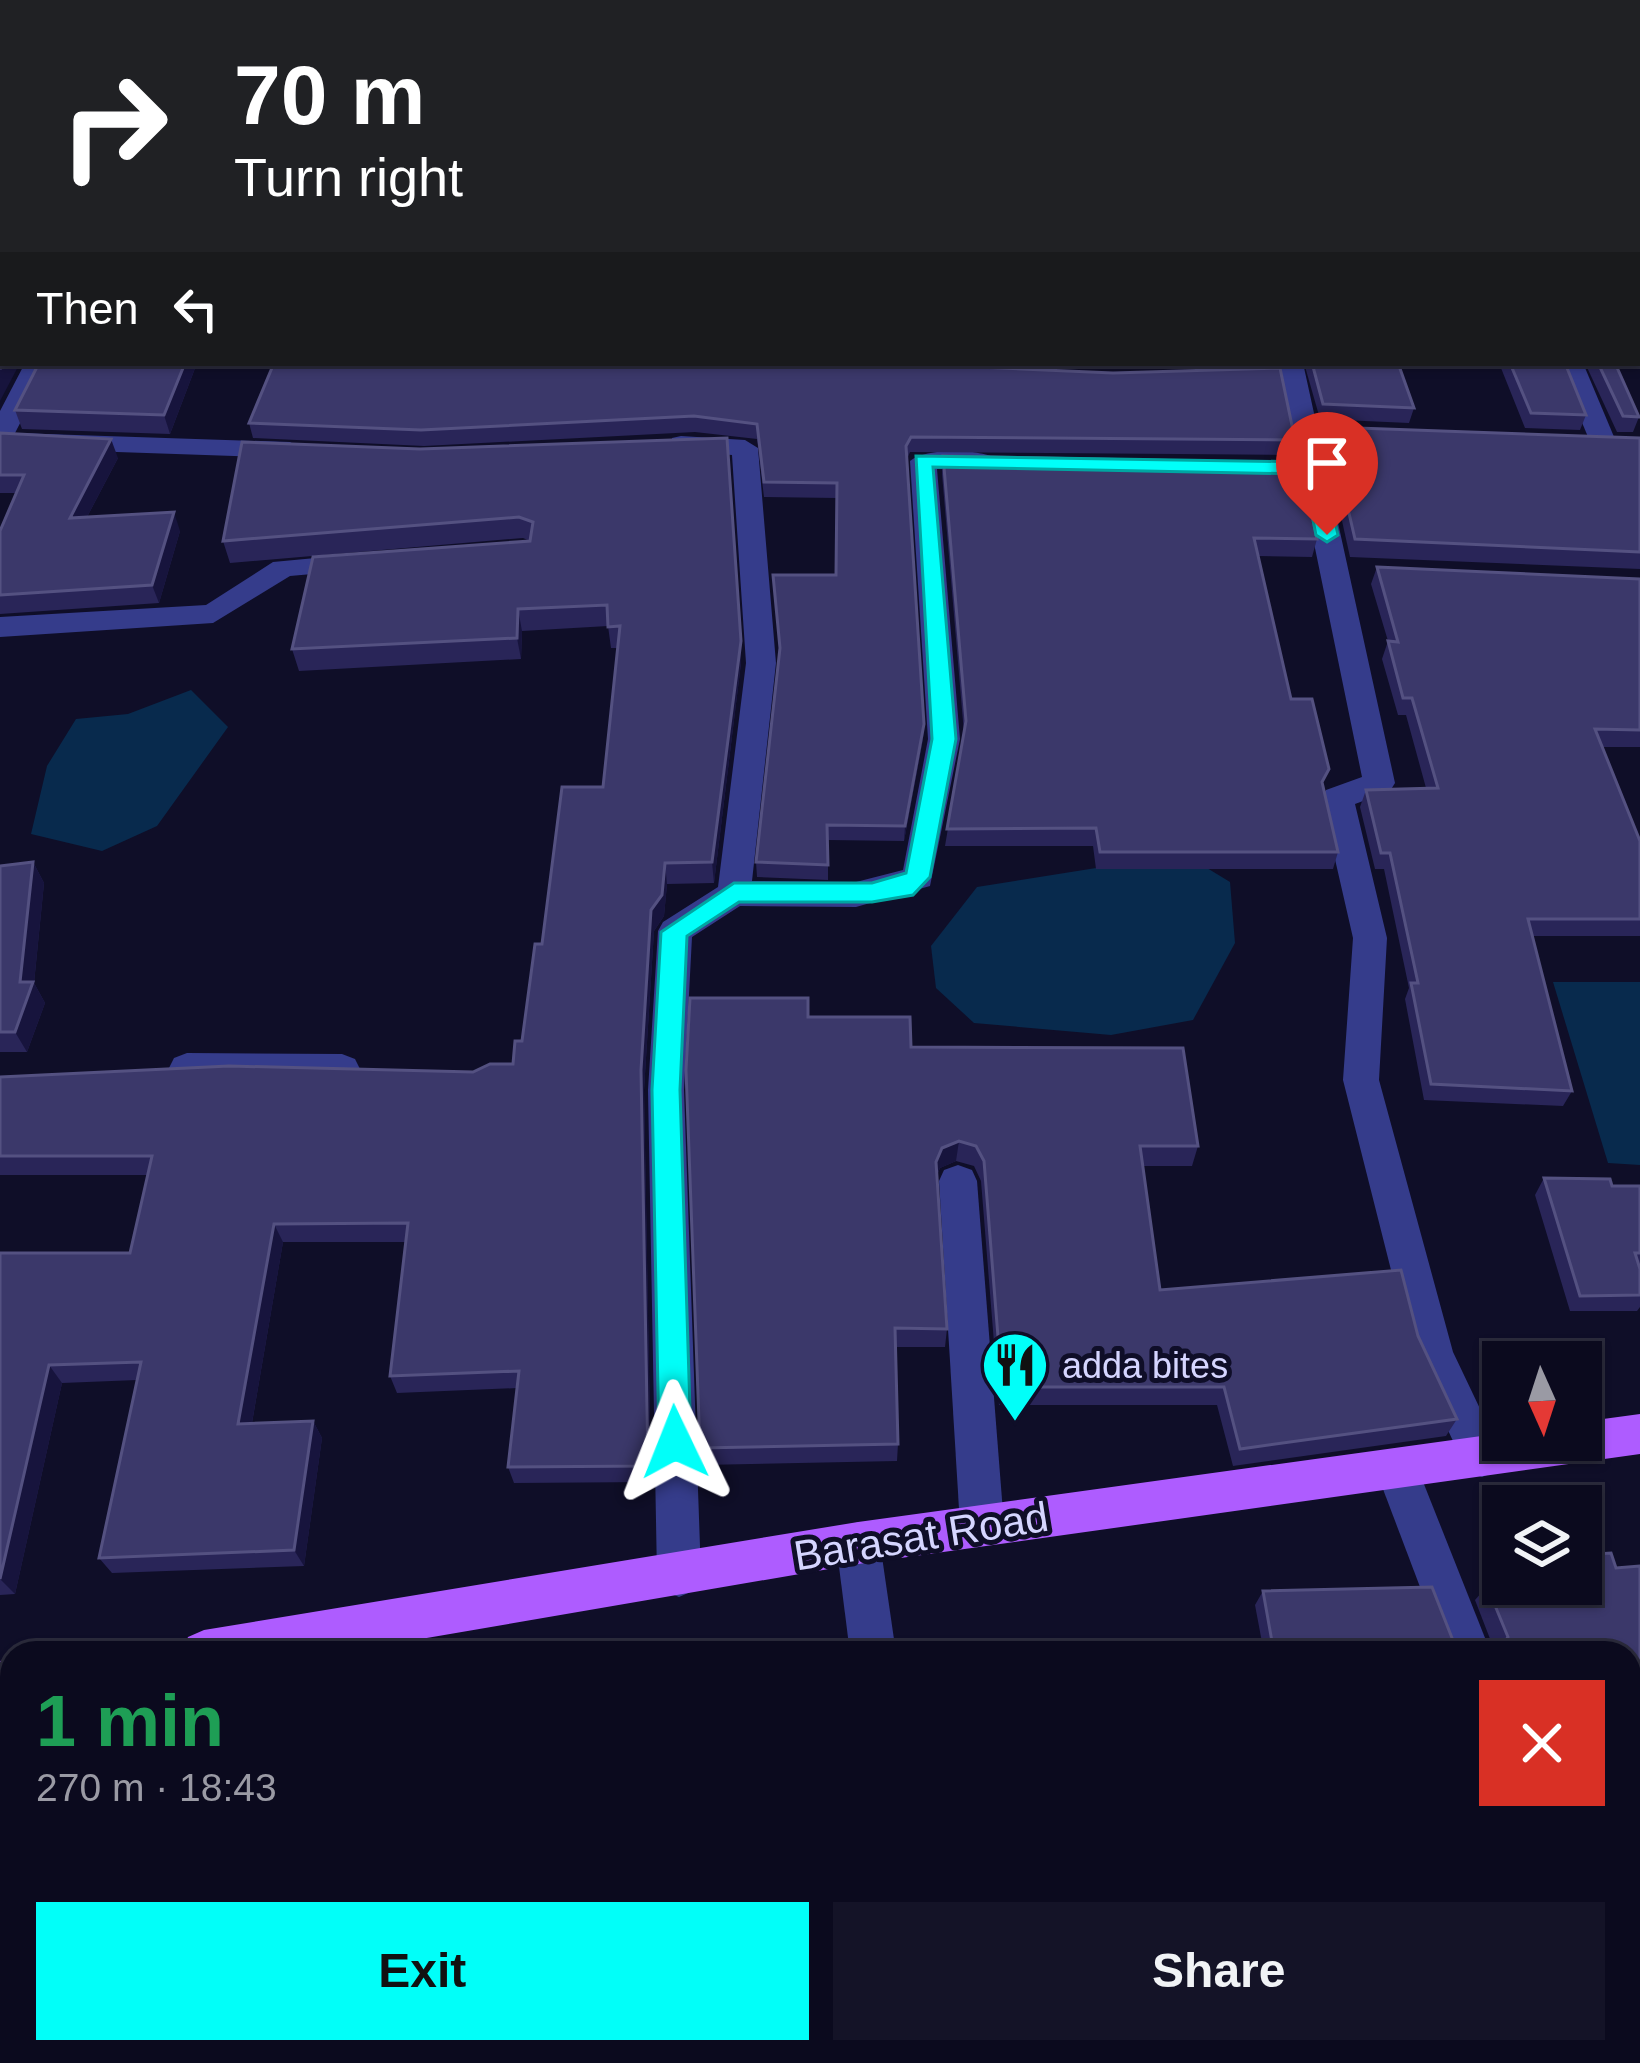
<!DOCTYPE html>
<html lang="en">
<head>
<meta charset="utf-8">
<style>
	:root { --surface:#0b0a1e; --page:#141327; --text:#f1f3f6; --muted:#9a9aa4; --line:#2b2b3c; --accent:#01fff9 }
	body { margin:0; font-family:Helvetica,sans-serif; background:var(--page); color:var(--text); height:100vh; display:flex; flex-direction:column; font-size:45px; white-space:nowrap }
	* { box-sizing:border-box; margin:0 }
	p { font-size:39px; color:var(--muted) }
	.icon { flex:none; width:66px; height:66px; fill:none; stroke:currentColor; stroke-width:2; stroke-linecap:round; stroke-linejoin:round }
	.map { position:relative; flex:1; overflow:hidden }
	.panel { position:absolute; left:0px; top:1641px; width:1641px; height:423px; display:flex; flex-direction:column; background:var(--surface); border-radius:36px 36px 0 0; box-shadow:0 3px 9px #0004,0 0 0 3px var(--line) }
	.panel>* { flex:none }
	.guide { position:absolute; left:0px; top:0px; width:1641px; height:366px; box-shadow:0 3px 9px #0004,0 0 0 3px var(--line); background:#202124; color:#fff; overflow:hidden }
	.needle { width:78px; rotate:177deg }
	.tools { position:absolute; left:1482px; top:1341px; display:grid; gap:24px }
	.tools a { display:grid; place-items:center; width:120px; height:120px; border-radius:0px; background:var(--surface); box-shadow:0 3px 9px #0004,0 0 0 3px var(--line); font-size:60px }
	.pin { position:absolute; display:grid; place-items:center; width:102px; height:102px; color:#fff; margin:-123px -51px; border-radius:50% 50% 50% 0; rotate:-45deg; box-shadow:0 0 12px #0007 }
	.pin .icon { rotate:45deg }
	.me { position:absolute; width:132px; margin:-66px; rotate:358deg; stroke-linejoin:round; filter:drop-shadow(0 0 9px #0008) }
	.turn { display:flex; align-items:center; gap:42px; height:252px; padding:0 36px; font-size:54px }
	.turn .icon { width:156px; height:156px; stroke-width:2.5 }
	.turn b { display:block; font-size:84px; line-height:102px }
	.then { display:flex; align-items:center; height:114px; padding:0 36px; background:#0003; gap:24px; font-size:45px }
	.round { display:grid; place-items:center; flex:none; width:126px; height:126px; border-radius:0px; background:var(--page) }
	.overview { display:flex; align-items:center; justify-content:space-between; height:204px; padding:0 36px }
	h1 { font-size:72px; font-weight:700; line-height:90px; color:#1e9e55 }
	.primary-button { display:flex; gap:24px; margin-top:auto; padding:24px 36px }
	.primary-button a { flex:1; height:138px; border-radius:0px; background:var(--accent); color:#111; font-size:48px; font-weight:700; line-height:138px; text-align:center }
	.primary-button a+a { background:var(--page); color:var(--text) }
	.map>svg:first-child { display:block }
	.water { fill:#082a4d }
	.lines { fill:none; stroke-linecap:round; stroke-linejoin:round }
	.minor { fill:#353c8b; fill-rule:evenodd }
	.major { fill:#ae5cff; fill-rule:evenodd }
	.wall { fill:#292558 }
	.shaded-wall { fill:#17143d }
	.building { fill:#3b386a; stroke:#545181; stroke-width:3 }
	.route { fill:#01fff9; stroke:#01a6a2; stroke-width:3 }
	.labels { text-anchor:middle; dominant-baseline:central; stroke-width:10; stroke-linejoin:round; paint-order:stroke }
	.poi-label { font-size:36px; fill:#d5d5ff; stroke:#0f0e28; text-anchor:start }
	.near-street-label { font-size:42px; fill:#d5d5ff; stroke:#0f0e28 }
</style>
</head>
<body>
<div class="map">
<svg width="1640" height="2063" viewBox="0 0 1640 2063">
	<rect width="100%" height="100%" fill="#0f0e28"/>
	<g class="water">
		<path d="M191,690l37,37 -71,99 -55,25 -71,-17 16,-68 29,-47 52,-5z"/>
		<path d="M1184,854l46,28 5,61 -42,77 -82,15 -137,-12 -38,-35 -5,-42 46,-59z"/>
		<path d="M1553,982h87v183l-32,-2z"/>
	</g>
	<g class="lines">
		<g class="minor">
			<path d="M295,0h20l-22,3z"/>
			<path d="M1207,0h26l2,3h-26z"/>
			<path d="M1436,0h25l-27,3z"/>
			<rect x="1638" y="286" width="2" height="14"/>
			<path d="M25,363h26l-36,70 275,9 13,8 -13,8 -290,-10v-37z"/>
			<path d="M1277,363h26l92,420 -5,8 -35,13 32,134 -8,142 74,272 50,105 -6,14 -15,6 -15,-6 -55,-118 -69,-273 10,-142 -32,-140 5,-8 36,-13z"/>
			<path d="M1557,363h26l34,81 -4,6h-18l-4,-6z"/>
			<path d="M681,436l64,4 13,8 18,215 -24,218 104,1 47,-12 25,-131 -18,-278c15,-14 77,-13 92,1l-13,8 -52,-1 23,270 -30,147 -74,21 -116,-1 -48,31 -8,153 17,485 -6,15 -16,7 -16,-7 -6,-15 -9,-485 10,-159 5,-9 55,-35 28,-224 -14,-208 -60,-5v-12z"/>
			<path d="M358,554l14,9 -4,6 -78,7 -77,47 -213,14v-20l206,-12 67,-43z"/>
			<path d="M187,1053l155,1 13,5 5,10 -5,10 -13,5 -155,-1 -13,-5 -5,-10 5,-10z"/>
			<path d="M958,1165l14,5 5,11 27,344 -6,15 -16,6 -16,-6 -6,-15 -21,-344 5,-11z"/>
			<path d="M1397,1448l15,6 79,199h-46l-70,-185 7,-14z"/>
			<path d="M858,1522l16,6 6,15 16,110h-46l-14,-110 6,-15z"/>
			<path d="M903,2052h52l-3,11h-46z"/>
			<path d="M1518,2052h52l2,11h-52z"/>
		</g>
		<g class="major">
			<path d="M1640,1414v40l-782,110 -519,89h-158l7,-16 16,-7 654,-108 645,-89v7h78v-18z"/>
			<path d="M12,1659v46l-12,2v-46z"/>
		</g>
	</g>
	<g class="wall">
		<path d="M197,363l-27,71 -148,-5 -7,-19z"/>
		<path d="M274,363l1021,77 -4,15 -381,-3 -3,7 17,265 -1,15 -19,102 -76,-1v40l-71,-3 -1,-15 24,-208 -7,-79h63l1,-77 -73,-1 -7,-58 -62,-7 -271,14 -171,-8 -4,-15z"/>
		<path d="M1304,363h94l16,45 -5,15 -89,-4z"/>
		<path d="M1499,363h66l21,52 -6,15 -55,-2z"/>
		<path d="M1585,363h30l24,54 -6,15h-16z"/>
		<path d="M1329,427l311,11v131l-290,-12 -25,-113z"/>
		<path d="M0,433l118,25 -31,59 93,14 -21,72 -159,11v-83l16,-38h-16z"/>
		<path d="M727,438l14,225 -27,220 -47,1 -3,32 -10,15 -10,159 7,392 -137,1 -6,-16 9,-79 -120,5 -7,-17 15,-134h-122l-31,181 61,-2 9,17 -18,128 -192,7 -13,-15 38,-178 -75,3 -47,211 -15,1v-342h130l18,-78h-148v-98l473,-5 40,-8 9,-23 20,-97 61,-157 15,-139h-7l-3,-22 -86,5 -1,28 -222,12 -7,-22 238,-108 -7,-3 -293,25 -7,-22 197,-92z"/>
		<path d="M943,456l374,83 -5,18 -54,-1 33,143 32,88 15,65 -5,17h-237l-3,-23h-148l19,-113 -22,-259z"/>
		<path d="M1377,567l263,12v168h-38l38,94v95h-107l39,155 -9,15 -139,-6 -19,-101 4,-11 -25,-119h-9l-15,-62 6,-17 60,-2 -20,-73h-8l-16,-56 6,-18 -17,-57z"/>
		<path d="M33,862l11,21 -10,100 11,20 -18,49h-27v-186z"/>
		<path d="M808,1017l103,30 287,99 -6,20h-49l17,124 258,46 39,83 -11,17 -213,30 -16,-61h-218l-18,-224 -7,-15 -18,-5 -16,7 -3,7 10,154 -2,18h-49l2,97 -1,17 -195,4 -2,-17z"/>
		<path d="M1544,1178l68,8h28v121l-3,4h-67l-35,-116z"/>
		<path d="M1611,1553l5,15 24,-2v497h-53l-2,-11h44v-399h-365l-9,-48 8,-14 169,-4 22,56 38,1 -17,-44 8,-9 -4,-13 12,-15 12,-1v22h78v-29z"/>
		<path d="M12,1741v109l-12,1v-109z"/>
		<path d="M1097,2052h125l2,11h-126z"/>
	</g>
	<g class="shaded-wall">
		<path d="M125,0h18l-3,3h-18z"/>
		<path d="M3,67v18l-3,3v-19z"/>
		<path d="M3,363h17l-20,38v-32z"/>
		<path d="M185,363h12l-27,71 -6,-19z"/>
		<path d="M111,439l7,19 -41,78 -7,-18z"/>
		<path d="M174,512l6,19 -21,72 -7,-18z"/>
		<path d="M518,609l4,22 -1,28 -4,-21z"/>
		<path d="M741,641v22l-27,220 -2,-21z"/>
		<path d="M924,724l-1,15 -19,102 1,-15z"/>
		<path d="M33,862l11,21 -10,100 11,20 -18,49 -12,-20z"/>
		<path d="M665,863l2,21 -3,32 -10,15 -10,159 7,392 -3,-16 -7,-396 10,-160z"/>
		<path d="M959,1141l-3,20 -16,7 -6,13 2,-19 6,-14z"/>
		<path d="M274,1224l9,18 -34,198 -11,-16z"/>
		<path d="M49,1365l13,18 -47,211 -15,-15z"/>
		<path d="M313,1421l9,17 -18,128 -10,-16z"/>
		<path d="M395,2052h9l-1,11h-9z"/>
	</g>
	<g class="building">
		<path d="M2,0h123l-3,3h-119v64l-3,2v-3l3,-1 -1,-15 -2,1v-43l3,-2z"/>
		<path d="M314,0h869v3h-871z"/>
		<path d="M0,183h3v180l-3,6z"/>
		<path d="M39,363h146l-21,52 -149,-5z"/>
		<path d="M274,363h612l227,10 167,-5 15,72 -384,-3 -5,9 18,278 -19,102 -78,-1 1,40 -72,-3 24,-214 -7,-73h63l1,-92 -73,-1 -7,-58 -63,-8 -273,14 -172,-7z"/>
		<path d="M1312,363h86l16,45 -91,-4z"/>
		<path d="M1510,363h55l21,52 -55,-2z"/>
		<path d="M1598,363h17l24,54 -16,-1z"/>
		<path d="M1329,427l311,11v114l-285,-13z"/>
		<path d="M0,433l111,6 -41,79 104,-6 -22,73 -152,10v-64l24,-56h-24z"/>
		<path d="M727,438l14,203 -29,221 -47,1 -3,32 -11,15 -10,160 7,396 -140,1 11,-96 -129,5 18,-153 -134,1 -36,200 75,-3 -19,129 -195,8 42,-196 -92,3 -49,214v-326h130l22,-97h-152v-79l229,-11 244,6 17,-8h23l2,-23h7l13,-97h7l20,-157h41l17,-161 -12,1 -1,-22 -89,4 -1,29 -225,11 21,-92 217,-16 3,-19 -14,-5 -296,24 19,-99 178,7z"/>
		<path d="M943,456l358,7 16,76 -63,-1 37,161h21l17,70 -7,13 16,70h-238l-4,-24 -149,1 19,-108z"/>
		<path d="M1377,567l263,12v151l-45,-1 45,112v78h-112l44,172 -141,-7 -20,-101h7l-28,-130h-9l-15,-63 72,-2 -26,-90h-9l-15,-57 10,1z"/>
		<path d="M33,862l-13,120h13l-18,50h-15v-166z"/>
		<path d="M690,998h118v19h102l1,30 272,1 15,98h-58l20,144 241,-20 17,66 39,83 -217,30 -16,-62h-222l-18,-226 -8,-15 -17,-5 -17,7 -6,14 11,167 -52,-1 3,116 -198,4 -14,-378z"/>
		<path d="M1544,1178l66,1 2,7h28v67h-5l5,16v26l-60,1z"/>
		<path d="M1611,1553l5,15 24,-2v497h-36l-1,-11h26v-399h-355l-11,-62 169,-4 22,56 49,1 5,-7 -21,-51h11l-7,-23 12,-1v22h78v-29z"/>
		<path d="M1132,1650v3h-39z"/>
		<path d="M12,1741v98l-12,1v-98z"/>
		<path d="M288,2052h107l-1,11h-108z"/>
		<rect x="619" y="2052" width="123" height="11"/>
		<path d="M1103,2052h119l2,11h-119z"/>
	</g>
	<path class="route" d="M916,456l397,6 10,6 15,67 -11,7 -11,-7 -12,-61 -371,-7 23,272 -26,138 -17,18 -41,7h-133l-52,34 -7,154 11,352 -4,11 -12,4 -11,-4 -5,-11 -7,-352 9,-158 73,-49h138l34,-10 26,-134z"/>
	<defs>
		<g id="restaurant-pin" transform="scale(3.45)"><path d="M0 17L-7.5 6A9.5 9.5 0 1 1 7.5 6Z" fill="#01fff9" stroke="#0f0e28"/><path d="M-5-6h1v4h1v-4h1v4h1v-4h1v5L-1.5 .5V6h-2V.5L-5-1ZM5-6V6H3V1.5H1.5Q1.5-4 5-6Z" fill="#111"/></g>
	</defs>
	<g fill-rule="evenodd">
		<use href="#restaurant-pin" x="1015" y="1365"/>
	</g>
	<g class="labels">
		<g class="poi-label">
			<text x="1062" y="1365">adda bites</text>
		</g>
		<g class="near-street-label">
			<text transform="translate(921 1536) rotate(-9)">Barasat Road</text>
		</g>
	</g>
</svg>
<div class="tools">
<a><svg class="needle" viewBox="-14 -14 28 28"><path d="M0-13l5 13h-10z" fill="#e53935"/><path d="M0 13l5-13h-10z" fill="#9a9aa4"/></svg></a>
<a><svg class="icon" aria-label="layers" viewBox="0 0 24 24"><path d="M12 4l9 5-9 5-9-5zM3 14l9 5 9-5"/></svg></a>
</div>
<div class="pin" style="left:1327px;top:535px;background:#d93025"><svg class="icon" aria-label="arrive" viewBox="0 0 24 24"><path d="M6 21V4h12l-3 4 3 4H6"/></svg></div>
<svg class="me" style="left:675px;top:1442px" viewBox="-20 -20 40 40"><path d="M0-17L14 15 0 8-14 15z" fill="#01fff9" stroke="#fff" stroke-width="4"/></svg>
<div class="guide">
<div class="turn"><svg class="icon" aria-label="right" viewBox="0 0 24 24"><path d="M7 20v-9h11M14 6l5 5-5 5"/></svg><div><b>70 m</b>Turn right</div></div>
<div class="then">Then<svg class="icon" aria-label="left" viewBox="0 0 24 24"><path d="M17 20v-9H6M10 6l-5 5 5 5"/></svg></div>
</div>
<section class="panel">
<div class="overview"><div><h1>1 min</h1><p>270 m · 18:43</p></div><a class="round" style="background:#d93025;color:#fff"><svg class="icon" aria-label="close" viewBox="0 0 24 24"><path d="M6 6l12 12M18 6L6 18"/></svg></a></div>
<div class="primary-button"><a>Exit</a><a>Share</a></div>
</section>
</div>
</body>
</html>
